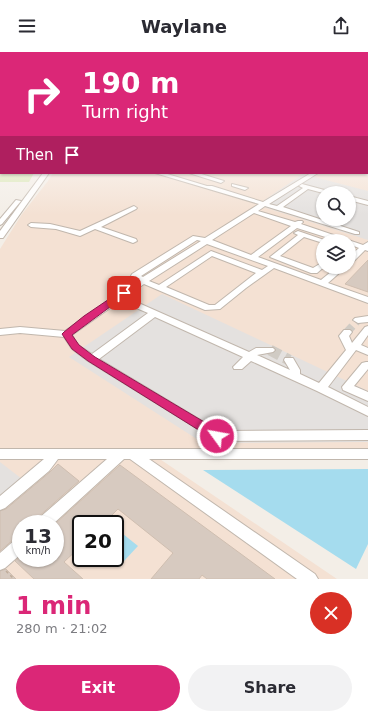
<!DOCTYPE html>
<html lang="en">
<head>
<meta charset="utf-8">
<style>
	:root { --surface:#fff; --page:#f2f2f3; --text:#2b2b33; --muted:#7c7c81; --accent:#db2777 }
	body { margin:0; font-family:"DejaVu Sans",sans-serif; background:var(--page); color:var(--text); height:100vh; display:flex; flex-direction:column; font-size:15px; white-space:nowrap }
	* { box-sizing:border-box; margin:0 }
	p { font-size:13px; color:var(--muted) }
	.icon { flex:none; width:22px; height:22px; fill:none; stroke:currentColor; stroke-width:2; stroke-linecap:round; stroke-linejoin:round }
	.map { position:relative; height:527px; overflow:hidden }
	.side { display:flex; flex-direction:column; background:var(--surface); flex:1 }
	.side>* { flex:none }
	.banner { position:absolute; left:0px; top:0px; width:368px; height:122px; box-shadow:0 1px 3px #0004; background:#db2777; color:#fff; overflow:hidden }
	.buttons { position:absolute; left:316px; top:134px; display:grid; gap:8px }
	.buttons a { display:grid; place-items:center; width:40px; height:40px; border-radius:50%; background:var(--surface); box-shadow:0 1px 3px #0004; font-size:20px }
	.speed { position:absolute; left:12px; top:463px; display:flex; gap:8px; font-size:20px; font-weight:700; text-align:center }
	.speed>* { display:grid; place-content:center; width:52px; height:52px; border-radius:50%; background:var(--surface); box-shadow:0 1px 3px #0004; line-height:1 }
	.speed small { font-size:10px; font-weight:400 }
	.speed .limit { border:2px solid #111; border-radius:6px; background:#fff; color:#111 }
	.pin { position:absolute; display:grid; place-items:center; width:34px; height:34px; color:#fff; margin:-17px; border-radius:8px; box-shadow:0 2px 6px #0006 }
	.me { position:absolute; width:44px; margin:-22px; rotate:302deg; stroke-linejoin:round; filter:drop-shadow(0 0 3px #0008) }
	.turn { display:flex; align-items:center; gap:14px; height:84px; padding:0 16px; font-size:18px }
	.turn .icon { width:52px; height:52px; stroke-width:2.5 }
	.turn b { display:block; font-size:28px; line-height:34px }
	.then { display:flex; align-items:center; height:38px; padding:0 16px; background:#0003; gap:8px; font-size:15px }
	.round { display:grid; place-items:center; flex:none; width:42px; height:42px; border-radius:21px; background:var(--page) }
	.head { display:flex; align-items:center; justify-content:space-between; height:68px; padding:0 16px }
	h1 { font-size:24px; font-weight:600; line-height:30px; color:var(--accent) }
	.button { display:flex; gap:8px; margin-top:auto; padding:8px 16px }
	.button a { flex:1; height:46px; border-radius:24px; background:var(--accent); color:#fff; font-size:16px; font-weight:600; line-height:46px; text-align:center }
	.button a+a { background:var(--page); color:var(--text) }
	header { display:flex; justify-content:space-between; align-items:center; height:52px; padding:0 16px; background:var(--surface); font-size:18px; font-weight:600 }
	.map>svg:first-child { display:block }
	.commercial { fill:#f4e1d3; fill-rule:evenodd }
	.green { fill:#d7e6b1 }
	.parking { fill:#e4e1df; fill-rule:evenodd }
	.water { fill:#a5dcee }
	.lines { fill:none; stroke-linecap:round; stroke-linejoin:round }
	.river { fill:#a5dcee; fill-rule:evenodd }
	.building { fill:#d7cac0; stroke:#cfbeb0 }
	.minor-tunnel-far1 { stroke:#d0cbc4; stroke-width:8; stroke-dasharray:8 4.5; stroke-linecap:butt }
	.minor-tunnel { stroke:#d0cbc4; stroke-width:11; stroke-dasharray:11 5.5; stroke-linecap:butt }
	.minor-casing { stroke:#c1b7ad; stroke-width:2 }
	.path { stroke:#c0ad9b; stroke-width:1.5; stroke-dasharray:3 3; stroke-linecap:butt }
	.minor { fill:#fff; fill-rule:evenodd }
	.route { fill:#db2777; stroke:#8e194d }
</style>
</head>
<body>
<header><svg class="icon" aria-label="menu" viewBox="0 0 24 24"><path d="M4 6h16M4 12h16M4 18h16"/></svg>Waylane<svg class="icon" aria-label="share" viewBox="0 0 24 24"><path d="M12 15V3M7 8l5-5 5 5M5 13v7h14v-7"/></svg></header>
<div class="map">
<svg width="368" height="527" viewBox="0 0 368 527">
	<rect width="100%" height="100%" fill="#f3eee7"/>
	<path class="commercial" d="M53,121h305l10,3v272l-223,1 192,130h-337v-330l22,-35 26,-33zM323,141h26v26h-26zM323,189h26v26h-26zM21,472h34v34h-34zM81,472h34v34h-34z"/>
	<path class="green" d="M0,110l1,11h33l-5,9h-29z"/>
	<g class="parking">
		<path d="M303,122l65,17v49l-111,-35zM323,141h26v26h-26z"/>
		<path d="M162,242l206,97v51l-165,1 -134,-86z"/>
		<path d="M0,410l22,17 -22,18z"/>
	</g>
	<g class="water">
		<path d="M368,417v75l-12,25 -153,-99z"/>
		<path d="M123,482l15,12 -14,15 -9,-8v-10z"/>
	</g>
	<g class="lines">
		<rect class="river" x="367" y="95" width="1" height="5"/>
	</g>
	<g class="building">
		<path d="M368,208v32l-23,-8z"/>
		<path d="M58,412l21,17 -42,37 -2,6h-14v12l-6,2 -15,13v-40l6,-2 44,-37z"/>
		<path d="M120,413l155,114h-68l-5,-4 -3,4h-48l22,-26 -55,-44 -15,15h-22v22l-17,16 19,17h-49l-19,-18 6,-5v2h34v-34z"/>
		<path d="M6,517l10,10h-16v-8z"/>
	</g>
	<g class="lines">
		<path class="minor-tunnel-far1" d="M347,280l11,-12"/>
		<path class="minor-tunnel" d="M270,298l19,10"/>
		<g class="minor-casing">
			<g id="minor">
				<rect x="0" y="106" width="1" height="4"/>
				<path d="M43,121h6l-46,65h-3v-7z"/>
				<path d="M155,121h9l43,13h5l51,16 48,-29h7l-49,31 8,2 26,-18 -4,-2 3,-2 30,8 1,1h-10l-15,-4 -25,18 76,25v2h-4l-90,-28 -7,5 37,11 3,-1h4l1,1 -2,2 62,21 5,-3v9l-3,-1 -13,13h-3v-6l10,-9 -10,-4v-3h-11l-41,-13 -39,29 63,23 16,-13h9l-18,16 40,14v6l-94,-35 -28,20 -26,21 -15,1 -61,-26 -19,13 124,55 7,-4h17l2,2 -2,2 -16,3 33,15 -6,-10 1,-2h8l7,12v4l19,9 27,-33 -7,-14 5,-6h6l2,2 -3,4 3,7 13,-16 3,-1v9l-7,10 7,3v7l-12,-5 -28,37 40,20v9l-51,-25 -66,-30 -9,8h-8l-1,-2 10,-10 -88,-40 -56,42 120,72 149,-1v10l-151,1 -129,-80 -16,-12 -8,-12 -44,-4 -20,2v-6l20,-2 45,4 72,-50 -6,-5 1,-2 61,-38 12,2 54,-34zM254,161l37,13 -40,29 -39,-15zM197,188l4,1 -58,36 -2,-1zM207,192l61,22 -6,4 -51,-19 -52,34 -10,-4zM212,204l44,17 -41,32h-6l-43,-18zM120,249l28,12 -56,41 -14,-9 -6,-10z"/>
				<path d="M189,121h9l26,8 -3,2z"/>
				<path d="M232,132l16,4 -3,2 -13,-4z"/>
				<path d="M349,144l19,5v4l-19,-5z"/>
				<path d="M16,148l5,1 -19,23 -2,1v-6z"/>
				<path d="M134,154l3,2 -1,1 -35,18 35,12 1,2 -4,2 -38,-14 -15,7 -24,-7 -25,-2 -3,-2 3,-2 19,1 30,7z"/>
				<path d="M298,179l29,10h-4v2l-19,-6 -24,19 33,12 10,-6 1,5 -7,6h-6l-41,-16 28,-22 -4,-2z"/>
				<path d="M368,264v6l-10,1 -5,-3 2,-2z"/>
				<path d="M366,310h2v7l-14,17 14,6v9l-25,-11 -1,-3 20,-24z"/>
				<path d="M0,397h368v10h-219l166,115 3,5h-21l-167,-120h-6l-71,65h-17l2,-5 69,-60h-49l-9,12 -44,37 -5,2v-14l44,-37h-44z"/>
				<path d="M21,485v17l-16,14 -5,2v-17l16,-14z"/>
			</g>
		</g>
		<path class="path" d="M6,519l8,8"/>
		<use href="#minor" class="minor"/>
	</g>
	<linearGradient id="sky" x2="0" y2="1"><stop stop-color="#8dc4ea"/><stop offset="0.55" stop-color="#faf7f4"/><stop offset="1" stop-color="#faf7f4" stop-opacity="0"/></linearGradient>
	<rect width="368" height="163" fill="url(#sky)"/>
	<path class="route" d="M121,239h7l1,2 -57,42 7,10 16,12 126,75 2,4 -2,3 -4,2 -4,-2 -125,-78 -16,-12 -10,-15 2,-2 20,-16z"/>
</svg>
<div class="buttons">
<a><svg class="icon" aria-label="search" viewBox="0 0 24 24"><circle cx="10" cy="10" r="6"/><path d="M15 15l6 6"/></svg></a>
<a><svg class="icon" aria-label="layers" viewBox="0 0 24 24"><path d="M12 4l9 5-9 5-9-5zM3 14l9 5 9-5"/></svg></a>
</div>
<div class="speed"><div>13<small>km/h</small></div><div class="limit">20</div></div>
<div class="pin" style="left:124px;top:241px;background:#d93025"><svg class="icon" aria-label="arrive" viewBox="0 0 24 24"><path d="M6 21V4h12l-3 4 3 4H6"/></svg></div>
<svg class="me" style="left:217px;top:384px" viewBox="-20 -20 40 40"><circle r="17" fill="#db2777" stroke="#fff" stroke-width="3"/><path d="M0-11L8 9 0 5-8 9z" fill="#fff"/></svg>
<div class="banner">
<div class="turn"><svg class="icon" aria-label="right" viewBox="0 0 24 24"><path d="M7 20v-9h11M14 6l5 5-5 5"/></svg><div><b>190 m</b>Turn right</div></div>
<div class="then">Then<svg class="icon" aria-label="arrive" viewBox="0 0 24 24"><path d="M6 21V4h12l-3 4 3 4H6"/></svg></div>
</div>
</div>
<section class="side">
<div class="head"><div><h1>1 min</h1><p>280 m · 21:02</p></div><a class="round" style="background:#d93025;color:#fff"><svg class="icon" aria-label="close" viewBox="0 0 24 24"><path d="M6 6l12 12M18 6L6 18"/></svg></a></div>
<div class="button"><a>Exit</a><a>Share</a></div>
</section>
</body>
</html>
